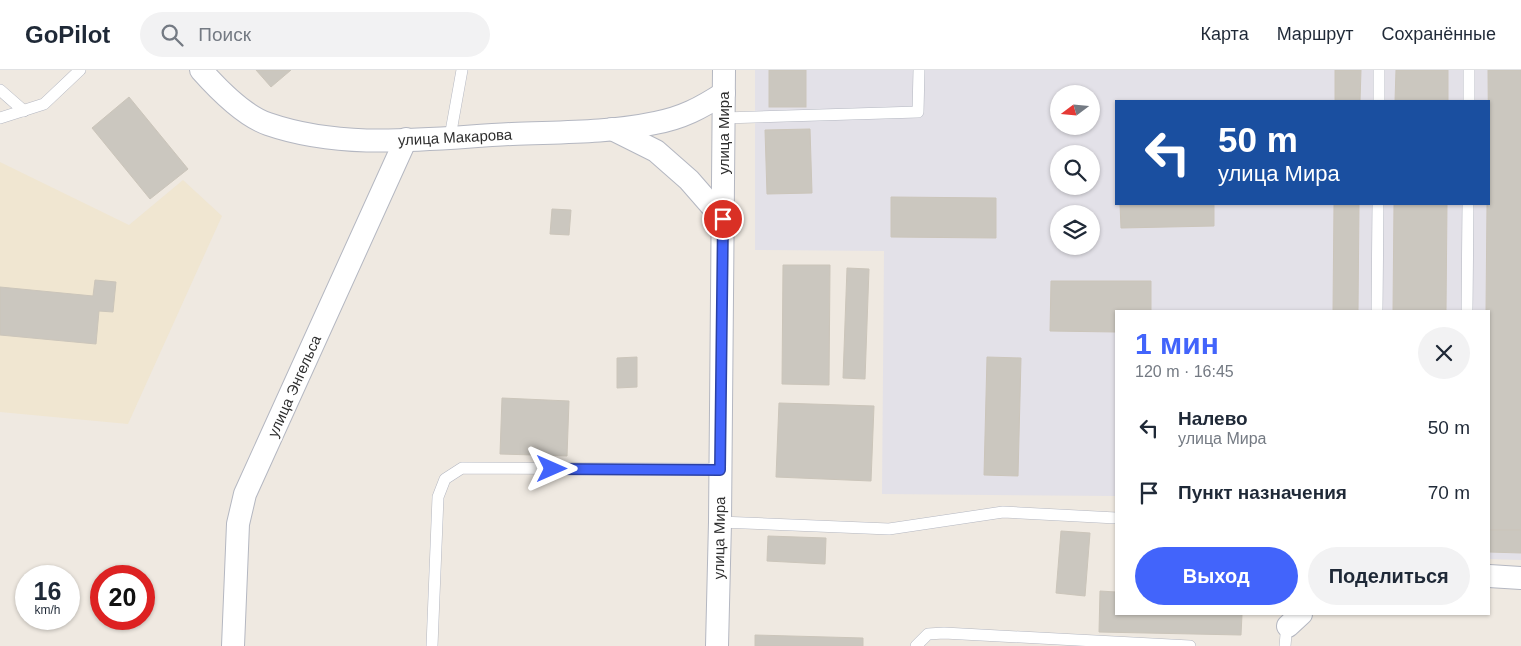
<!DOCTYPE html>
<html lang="ru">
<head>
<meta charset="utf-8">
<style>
	:root { --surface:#fff; --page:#f2f2f3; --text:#1f2937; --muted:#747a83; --line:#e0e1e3; --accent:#4264fb }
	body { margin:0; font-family:Helvetica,sans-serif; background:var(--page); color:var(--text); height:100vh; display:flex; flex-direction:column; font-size:19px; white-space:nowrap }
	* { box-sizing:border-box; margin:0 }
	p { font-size:16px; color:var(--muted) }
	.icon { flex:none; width:28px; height:28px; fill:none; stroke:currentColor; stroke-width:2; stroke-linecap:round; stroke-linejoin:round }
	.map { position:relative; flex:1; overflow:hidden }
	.panel { position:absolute; left:1115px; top:240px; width:375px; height:305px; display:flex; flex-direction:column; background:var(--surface); border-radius:0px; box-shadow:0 1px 4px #0004 }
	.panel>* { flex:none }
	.guide { position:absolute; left:1115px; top:30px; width:375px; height:105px; border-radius:0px; box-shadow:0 1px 4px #0004; background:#1a4fa0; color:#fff; overflow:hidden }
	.needle { width:32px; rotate:254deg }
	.controls { position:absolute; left:1050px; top:15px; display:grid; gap:10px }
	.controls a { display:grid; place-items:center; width:50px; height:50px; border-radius:50%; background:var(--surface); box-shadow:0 1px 4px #0004; font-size:25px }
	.speed { position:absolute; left:15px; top:495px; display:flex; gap:10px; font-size:25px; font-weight:700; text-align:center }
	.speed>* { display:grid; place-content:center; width:65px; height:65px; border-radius:50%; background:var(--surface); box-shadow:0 1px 4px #0004; line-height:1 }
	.speed small { font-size:12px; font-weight:400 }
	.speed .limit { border:8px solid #d22; background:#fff; color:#111 }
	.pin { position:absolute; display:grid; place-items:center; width:42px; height:42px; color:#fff; margin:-21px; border:2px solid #fff; border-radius:50%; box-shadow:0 1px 5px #0007 }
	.me { position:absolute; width:55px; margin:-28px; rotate:90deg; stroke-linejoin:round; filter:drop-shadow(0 0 4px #0008) }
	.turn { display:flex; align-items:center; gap:18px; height:105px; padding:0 20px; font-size:22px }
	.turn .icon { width:65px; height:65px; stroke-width:2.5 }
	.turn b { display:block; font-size:35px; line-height:42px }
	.round { display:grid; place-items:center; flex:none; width:52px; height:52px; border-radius:26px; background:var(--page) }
	.summary { display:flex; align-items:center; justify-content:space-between; height:85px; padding:0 20px }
	h1 { font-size:30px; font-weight:700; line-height:38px; color:var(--accent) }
	.action { display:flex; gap:10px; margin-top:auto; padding:10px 20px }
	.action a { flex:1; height:58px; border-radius:30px; background:var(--accent); color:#fff; font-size:20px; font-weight:700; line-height:58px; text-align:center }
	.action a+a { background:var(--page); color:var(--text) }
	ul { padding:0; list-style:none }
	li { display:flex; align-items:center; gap:15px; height:65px; padding:0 20px }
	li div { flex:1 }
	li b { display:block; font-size:19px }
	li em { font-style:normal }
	header { display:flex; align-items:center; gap:30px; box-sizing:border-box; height:70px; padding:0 25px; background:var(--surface); border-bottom:1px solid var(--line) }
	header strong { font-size:24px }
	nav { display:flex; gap:28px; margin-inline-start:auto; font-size:18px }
	.search { width:350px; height:45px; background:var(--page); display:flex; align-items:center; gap:12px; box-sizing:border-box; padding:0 18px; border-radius:28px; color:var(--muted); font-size:19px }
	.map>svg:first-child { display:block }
	.industrial { fill:#e3e1e8; fill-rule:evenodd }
	.education { fill:#f0e6d1 }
	.building { fill:#cbc7bf; stroke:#cbc5ba }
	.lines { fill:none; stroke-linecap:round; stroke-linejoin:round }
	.lane-casing { stroke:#b4b7c1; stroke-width:12 }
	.street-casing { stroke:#b4b7c1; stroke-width:24 }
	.lane { stroke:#fff; stroke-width:11 }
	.street { stroke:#fff; stroke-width:22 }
	.route-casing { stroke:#2b41a3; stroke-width:12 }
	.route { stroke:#4264fb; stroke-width:9 }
	.labels { text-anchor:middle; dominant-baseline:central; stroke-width:4; stroke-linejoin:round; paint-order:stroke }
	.street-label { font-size:15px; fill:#2e2e2e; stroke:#fff }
</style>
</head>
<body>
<header>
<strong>GoPilot</strong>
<div class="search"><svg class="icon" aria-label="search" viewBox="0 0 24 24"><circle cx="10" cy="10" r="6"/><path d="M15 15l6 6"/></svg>Поиск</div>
<nav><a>Карта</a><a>Маршрут</a><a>Сохранённые</a></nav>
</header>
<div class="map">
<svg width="1521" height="576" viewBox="0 0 1521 576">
	<rect width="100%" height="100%" fill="#efe9e1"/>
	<path class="industrial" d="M755,0h766v490l-32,-1v-248h-373v185l-234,-2 2,-243 -129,-1zM1059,24h32v32h-32zM1116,31h373v103h-373zM1059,84h32v32h-32zM1059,144h32v32h-32z"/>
	<path class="education" d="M0,92l129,63 54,-45 39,36 -94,208 -128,-12z"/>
	<g class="building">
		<path d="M256,0h35l-20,17z"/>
		<rect x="769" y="0" width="37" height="37"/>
		<path d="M1335,0h26l-1,31h-25z"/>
		<path d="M1396,0h52v31h-53z"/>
		<path d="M1488,0h33v460h-32v-219h-3l1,-107h2z"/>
		<path d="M129,27l59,72 -38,30 -58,-71z"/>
		<path d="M810,59l2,64 -45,1 -2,-64z"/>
		<path d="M891,127l105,1v40l-105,-1z"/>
		<path d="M1120,134h94v22l-93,2z"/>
		<path d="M1334,134h25l-1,107h-25z"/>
		<path d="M1394,134h53l-1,107h-53z"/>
		<path d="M552,139l19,1 -2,25 -19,-1z"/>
		<path d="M783,195h47l-1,120 -47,-1z"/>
		<path d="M847,198l22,1 -4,110 -22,-1z"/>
		<path d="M95,210l21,2 -3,30 -14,-1 -3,33 -96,-9v-48l93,9z"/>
		<path d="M1051,211h100v30h-35v21l-66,-1z"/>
		<path d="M637,287v30l-20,1v-30z"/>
		<path d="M987,287l34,1 -3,118 -34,-1z"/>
		<path d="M502,328l67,3 -2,55 -67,-2z"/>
		<path d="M779,333l95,3 -3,75 -95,-4z"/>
		<path d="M1489,460h32v23l-32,-1z"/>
		<path d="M1061,461l29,2 -5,63 -29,-3z"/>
		<path d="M768,466l58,2 -1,26 -58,-3z"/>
		<path d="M1100,521l16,1v22h126l-1,21 -142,-3z"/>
		<path d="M755,565l108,3v8h-108z"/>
	</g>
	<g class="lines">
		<g class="lane-casing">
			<g id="lane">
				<path d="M0,20l24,21"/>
				<path d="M1379,31v-31"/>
				<path d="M1469,31v-31"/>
				<path d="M0,48l44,-14 36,-34"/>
				<path d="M724,48l194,-6 1,-42"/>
				<path d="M450,67l12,-67"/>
				<path d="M1377,241l1,-107"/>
				<path d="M1467,241l1,-107"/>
				<path d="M720,452l169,7 114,-17 113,6"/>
				<path d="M432,576l6,-149 7,-18 17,-11 258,1"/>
				<path d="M916,576l12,-12 16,-1 246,13"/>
				<path d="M1285,576l2,-23"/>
			</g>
		</g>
		<g class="street-casing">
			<g id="street">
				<path d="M201,0c16,18 43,46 67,54 78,27 163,14 244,10 47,-2 96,-1 143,-11 27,-5 46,-15 69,-30"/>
				<path d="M612,59l44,22 33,29 34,39"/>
				<path d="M1489,506l32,2"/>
				<path d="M1288,556l13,-12"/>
				<path d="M233,576l5,-122 7,-30 161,-355"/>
				<path d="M717,576l3,-124 4,-452"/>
			</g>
		</g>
		<use href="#lane" class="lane"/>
		<use href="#street" class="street"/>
	</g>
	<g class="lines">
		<g class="route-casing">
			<path id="route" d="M552,399l168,1 3,-251"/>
		</g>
		<use href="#route" class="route"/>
	</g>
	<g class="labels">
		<g class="street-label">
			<text transform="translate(723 63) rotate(-90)">улица Мира</text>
			<text transform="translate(455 67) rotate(-3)">улица Макарова</text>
			<text transform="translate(294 316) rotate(-66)">улица Энгельса</text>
			<text transform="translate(719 468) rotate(-89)">улица Мира</text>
		</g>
	</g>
</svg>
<div class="controls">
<a><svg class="needle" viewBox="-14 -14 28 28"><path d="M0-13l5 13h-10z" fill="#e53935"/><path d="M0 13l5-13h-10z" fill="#747a83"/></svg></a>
<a><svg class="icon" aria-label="search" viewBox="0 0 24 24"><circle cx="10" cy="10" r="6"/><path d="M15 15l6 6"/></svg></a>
<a><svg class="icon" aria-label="layers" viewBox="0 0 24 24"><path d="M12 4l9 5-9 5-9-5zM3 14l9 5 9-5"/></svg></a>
</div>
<div class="speed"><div>16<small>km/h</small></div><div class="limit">20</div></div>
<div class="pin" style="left:723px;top:149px;background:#d93025"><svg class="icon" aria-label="arrive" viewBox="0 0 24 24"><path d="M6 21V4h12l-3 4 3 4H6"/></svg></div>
<svg class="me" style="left:552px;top:399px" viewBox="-20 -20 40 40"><path d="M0-17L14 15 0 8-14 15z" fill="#4264fb" stroke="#fff" stroke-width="4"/></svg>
<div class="guide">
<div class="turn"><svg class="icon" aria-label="left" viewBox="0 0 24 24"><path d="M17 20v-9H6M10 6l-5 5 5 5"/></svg><div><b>50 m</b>улица Мира</div></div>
</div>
<section class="panel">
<div class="summary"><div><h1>1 мин</h1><p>120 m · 16:45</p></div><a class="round"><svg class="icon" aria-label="close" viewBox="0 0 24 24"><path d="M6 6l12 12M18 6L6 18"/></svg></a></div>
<ul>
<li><svg class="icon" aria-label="left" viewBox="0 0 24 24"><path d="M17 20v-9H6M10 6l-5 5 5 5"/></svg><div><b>Налево</b><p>улица Мира</p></div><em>50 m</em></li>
<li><svg class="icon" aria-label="arrive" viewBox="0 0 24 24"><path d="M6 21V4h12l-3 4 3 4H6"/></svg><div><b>Пункт назначения</b></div><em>70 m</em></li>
</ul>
<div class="action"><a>Выход</a><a>Поделиться</a></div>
</section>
</div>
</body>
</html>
